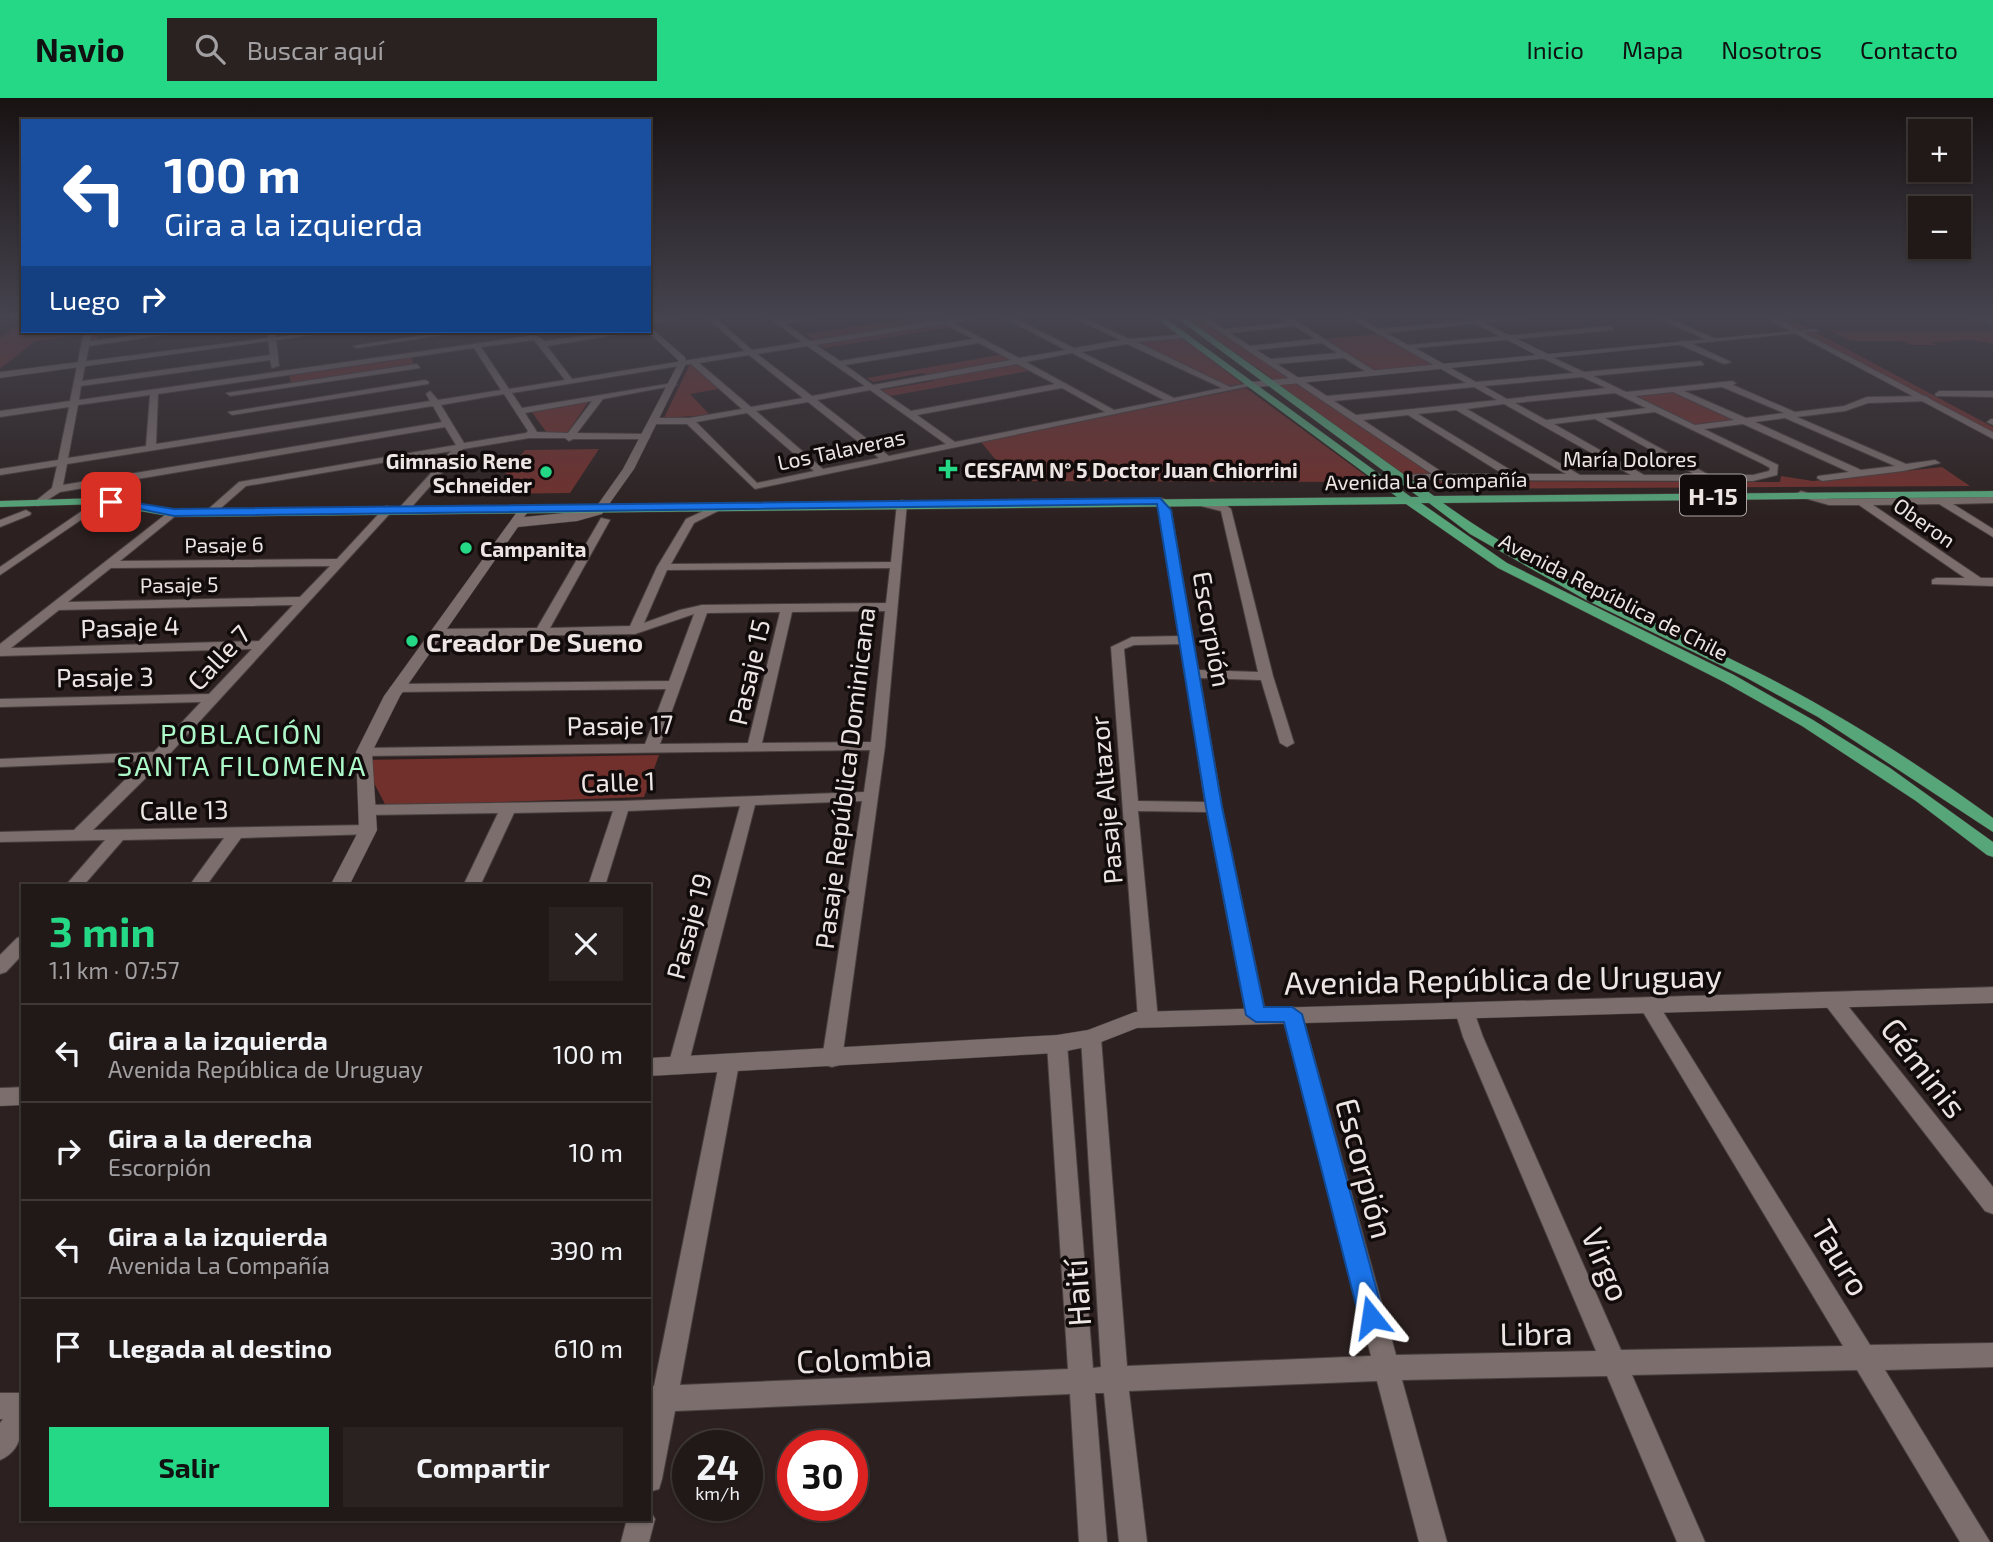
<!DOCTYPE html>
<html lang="es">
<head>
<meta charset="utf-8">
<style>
	:root { --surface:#211918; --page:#292221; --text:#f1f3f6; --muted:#a2a0a2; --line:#3e3837; --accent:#25d886 }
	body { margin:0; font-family:"Exo 2",sans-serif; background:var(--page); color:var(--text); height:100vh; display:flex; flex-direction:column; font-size:26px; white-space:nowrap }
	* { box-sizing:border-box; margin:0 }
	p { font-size:23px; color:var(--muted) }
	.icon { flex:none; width:38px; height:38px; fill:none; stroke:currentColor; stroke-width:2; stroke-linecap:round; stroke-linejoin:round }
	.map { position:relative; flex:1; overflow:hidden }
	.details { position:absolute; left:21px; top:786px; width:630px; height:637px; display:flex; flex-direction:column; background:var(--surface); border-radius:0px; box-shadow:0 2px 5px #0004,0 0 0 2px var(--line) }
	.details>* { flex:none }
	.top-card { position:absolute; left:21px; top:21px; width:630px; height:214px; border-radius:0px; box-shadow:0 2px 5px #0004,0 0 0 2px var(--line); background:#1a4fa0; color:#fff; overflow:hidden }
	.tools { position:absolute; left:1908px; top:21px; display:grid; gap:14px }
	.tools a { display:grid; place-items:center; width:63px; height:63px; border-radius:0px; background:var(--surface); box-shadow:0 2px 5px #0004,0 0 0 2px var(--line); font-size:35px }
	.speed { position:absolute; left:672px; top:1332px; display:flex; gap:14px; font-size:35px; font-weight:700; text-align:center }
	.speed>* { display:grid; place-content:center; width:91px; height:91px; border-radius:50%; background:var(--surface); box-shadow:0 2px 5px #0004,0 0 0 2px var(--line); line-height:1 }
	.speed small { font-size:18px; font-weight:400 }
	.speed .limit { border:10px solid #d22; background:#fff; color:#111 }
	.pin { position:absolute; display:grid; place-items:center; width:60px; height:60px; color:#fff; margin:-30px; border-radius:14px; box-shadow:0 4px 10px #0006 }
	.me { position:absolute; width:77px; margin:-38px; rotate:345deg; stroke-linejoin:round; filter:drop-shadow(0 0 5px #0008) }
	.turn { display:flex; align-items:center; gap:24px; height:147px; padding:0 28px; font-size:32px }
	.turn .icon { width:91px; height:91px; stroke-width:2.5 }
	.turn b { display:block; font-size:49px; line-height:60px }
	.then { display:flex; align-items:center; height:66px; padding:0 28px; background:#0003; gap:14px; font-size:26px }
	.round { display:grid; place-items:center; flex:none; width:74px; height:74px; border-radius:0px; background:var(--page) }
	.summary { display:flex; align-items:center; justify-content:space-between; height:119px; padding:0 28px }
	h1 { font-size:42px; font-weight:700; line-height:52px; color:var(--accent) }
	.cta { display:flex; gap:14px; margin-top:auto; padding:14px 28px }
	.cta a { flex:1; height:80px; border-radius:0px; background:var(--accent); color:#111; font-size:28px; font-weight:700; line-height:80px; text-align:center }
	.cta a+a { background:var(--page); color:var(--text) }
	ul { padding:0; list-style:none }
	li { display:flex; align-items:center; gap:21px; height:98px; padding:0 28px; border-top:2px solid var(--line) }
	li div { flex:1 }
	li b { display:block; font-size:26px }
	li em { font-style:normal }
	header { display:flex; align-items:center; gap:42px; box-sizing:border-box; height:98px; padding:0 35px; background:var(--accent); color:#111 }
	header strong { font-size:33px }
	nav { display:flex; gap:38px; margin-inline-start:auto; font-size:24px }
	.search { width:490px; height:63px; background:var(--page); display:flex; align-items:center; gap:18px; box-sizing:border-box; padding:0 24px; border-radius:0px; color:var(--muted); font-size:26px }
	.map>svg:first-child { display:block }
	.green { fill:#72302c }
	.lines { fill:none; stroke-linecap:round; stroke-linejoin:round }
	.minor-casing { stroke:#483f3e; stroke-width:2 }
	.tertiary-casing { stroke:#483f3e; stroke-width:1 }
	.secondary-casing { stroke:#483f3e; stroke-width:1 }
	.primary-casing { stroke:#483f3e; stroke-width:1 }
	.minor { fill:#7b6e6c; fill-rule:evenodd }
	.tertiary { fill:#7b6e6c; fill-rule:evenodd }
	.secondary { fill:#7b6e6c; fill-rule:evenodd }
	.primary { fill:#56a67a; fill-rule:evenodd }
	.route { fill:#1a73e8; stroke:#114b97; stroke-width:2 }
	.poi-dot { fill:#25d886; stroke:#110c0b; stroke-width:2.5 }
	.labels { text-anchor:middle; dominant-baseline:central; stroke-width:7; stroke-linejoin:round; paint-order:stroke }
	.far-street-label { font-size:21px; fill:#ede5e4; stroke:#110c0b }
	.far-poi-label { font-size:21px; font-weight:bold; fill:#ede5e4; stroke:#110c0b; text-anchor:start }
	.shield { fill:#110c0b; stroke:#aba4a3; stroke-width:2 }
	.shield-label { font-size:24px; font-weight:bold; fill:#ede5e4 }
	.street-label { font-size:26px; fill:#ede5e4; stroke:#110c0b }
	.poi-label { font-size:26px; font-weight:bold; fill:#ede5e4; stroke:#110c0b; text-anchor:start }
	.neighbourhood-label { font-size:28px; letter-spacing:2px; fill:#acf8c8; stroke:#110c0b }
	.near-street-label { font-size:32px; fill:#ede5e4; stroke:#110c0b }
</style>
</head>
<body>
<header>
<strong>Navio</strong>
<div class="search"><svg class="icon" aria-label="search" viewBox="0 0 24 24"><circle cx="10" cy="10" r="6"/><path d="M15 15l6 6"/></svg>Buscar aquí</div>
<nav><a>Inicio</a><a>Mapa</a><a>Nosotros</a><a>Contacto</a></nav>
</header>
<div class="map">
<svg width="1993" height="1444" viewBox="0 0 1993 1444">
	<rect width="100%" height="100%" fill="#2c2120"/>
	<g class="green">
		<path d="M923,218h9l20,11 -128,21 -19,-14z"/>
		<path d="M1183,218h13l94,63 -16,1z"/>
		<path d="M1772,218h10l35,17 176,94v5z"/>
		<path d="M23,223v10h76l-2,10 -7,1 1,-8 -56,7 -35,28v-31z"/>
		<path d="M1831,233h162v13l-19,-4 -42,2 3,3h-24l-8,-4h-52z"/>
		<path d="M1379,236l56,31 -62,5 -49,-31z"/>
		<path d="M1182,240l61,46 -17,2 -93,-43z"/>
		<path d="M1005,256l29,16 -144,26 -8,-6 52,-9 -11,-8 -50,9 -6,-4z"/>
		<path d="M411,259l3,8 -123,18 -2,-8z"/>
		<path d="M690,266h3l26,25 -29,5 20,21 -46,3z"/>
		<path d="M1295,284l138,93h-28l-128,-91z"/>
		<path d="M1246,290l123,90 -3,4 -353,-1 -32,-39z"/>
		<path d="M1674,291l66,31 -49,6 -66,-32z"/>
		<path d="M589,303l-24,35 -18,-3 -16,-22z"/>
		<path d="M599,351l-29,44 -80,1 35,-44z"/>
		<path d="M1942,369l28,19 -530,3 -8,-8 348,1 1,-6 32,5z"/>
		<path d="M659,657l-15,42 -258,9 -24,-46z"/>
	</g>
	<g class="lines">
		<g class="minor-casing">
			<g id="minor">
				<path d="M669,218h19l-39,7v-4z"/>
				<path d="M705,218h8l39,34 50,-8 -36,-26h9l6,4 47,-4 -42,8 24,17 135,-22 40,-3 -32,7 66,35 47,-8 -66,-34h10l64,32 46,-8 -50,-24h10l49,23 59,-5 -3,4 -48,4 93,45 20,-4 4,2 -499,104 -68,-65h-32l-4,-3 4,-3h34l53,-9 -51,-45 -179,29 10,15 151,-25 4,2 -74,14 -26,34 68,1 5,3 -2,2h-75l-4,2 -4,-3h-36l-66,11 -54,61 -4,1 -5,-3 1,-2 50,-55 -205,35 -32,28 -9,-2 34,-30 217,-37 -11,-18 -385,65 -22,14 -5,-3 19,-15 5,-22 -57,9v-6l58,-9 11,-53 -69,10v-6l70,-10 14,-70h8l-2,10 82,-10h19l-102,15 -7,35 188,-26 -3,-24h8l4,35 -7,2 -2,-8 -189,26 -2,14 457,-65 8,6 78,-10h18l-93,15 25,33 173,-28zM945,226l28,15 -133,22 -24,-16zM534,242l31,40 -56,9 -28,-42zM979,245l32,17 -138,25 -28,-20zM1127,246l95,44 -48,10 -93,-46zM807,248l58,40 -53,10 -55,-42zM474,250l27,42 -63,10 -8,-9 -4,3 4,7 -274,43 2,-50zM1072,255l92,47 -50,10 -88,-48zM749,257l54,43 -52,9 -52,-44zM1017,266l38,20 -144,27 -32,-22zM1062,290l43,24 -150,30 -38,-27zM870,292l76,54 -57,12 -72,-56zM504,296l24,37 -2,2 -62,10 -23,-38zM150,297l-4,51 -78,12 10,-53zM592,303l-24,32 -31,-1 -12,-19zM808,304l71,56 -56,11 -67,-58zM433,308l9,16 -379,63 4,-21zM747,315l67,58 -57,12 -61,-61z"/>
				<path d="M1196,218h9l19,13 65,-6 -10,-7h9l90,57 -7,2 -27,-17 -67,6 50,32 139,-13 -120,-67h9l24,13 139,-13h28l-160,17 22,12 203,-19 3,4 -199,18 61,34 98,-9 -32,-15 3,-4 39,18 117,-11 3,4 -111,11 33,16 106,-11 4,2 -3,2 62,27 49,-6 23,-9 59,-1 4,3 -1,2 -61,2 -23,8 -48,6 109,47 29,-4 5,3 -37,8 -81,10 -5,-3 1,-2 31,-4 -106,-48 -39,5 74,36 -1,10 -24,6 -351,-1 -3,-1v-4l33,-1zM1295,228l20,13 -65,7 -20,-13zM1322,245l15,10 -66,6 -15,-9zM1582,279l24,11 -99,11 -23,-13zM1474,289l23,13 -141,15 -22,-14zM1722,289l62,26 -38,5 -62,-27zM1673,294l61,28 -39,5 -60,-29zM1615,295l31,15 -100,12 -31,-17zM1504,306l127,71h-51l-113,-66zM1456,312l110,64h-49l-99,-60zM1655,314l106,51 9,5 -1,3 -16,4h-44l-104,-57zM1408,317l95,59h-58l-82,-54zM1785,320l110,48 -34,4 -106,-48zM1595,321l101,56h-52l-90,-51z"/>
				<path d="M1654,218h10l54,24 -7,2z"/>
				<path d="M1971,218l22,4v4l-21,-6z"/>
				<path d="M451,233h18l-112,17 -4,-2z"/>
				<path d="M1680,243h6l45,21 -7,2 -44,-19z"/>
				<path d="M417,266l3,4 -190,28 -4,-3z"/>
				<path d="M425,282l4,2 -1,2 -196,31 -4,-3z"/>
				<path d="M1939,293h54v6l-57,-1 -1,-2z"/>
				<path d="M1991,321h2v6l-6,-3z"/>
				<path d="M1801,393l28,8 164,-2v6l-40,1 40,25v8l-54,-33 -66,1 108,73h12v8l-61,-2v-4l4,-2h29l-106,-73h-30l-32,-9 -1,-2z"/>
				<path d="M1160,400l4,1 7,11 27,160 60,2 -37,-161 -24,-6c10,-7 25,-4 34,4l42,167 21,67 -7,4 -7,-4 -19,-63 -61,-2 22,129 44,208 -3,5 -7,2 -7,-2 -3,-5 -39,-203 -69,-1 20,208 -3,5 -7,2 -7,-2 -3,-5 -27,-372 21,-10 48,-1 -19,-126 -6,-9zM1181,546l24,158 -67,-1 -14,-152 10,-4z"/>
				<path d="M902,402l5,3 -22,243 -43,313 -3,6 -7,2 -7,-2 -3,-6 40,-258 -107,4 -67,261 -3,6 -7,2 -7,-2 -3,-6 72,-260 -112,5 -23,75h-17l25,-75 -99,2 -34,73h-17l35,-73 -131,2 -8,-5 8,-5 255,-4 242,-9 6,-42 -506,6 -7,-4 7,-4 281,-4 21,-55 -269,3 -7,-4 7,-4 272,-3 25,-67 -59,20 -197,3 -6,-4 6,-4 99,-1 64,-110 9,2 -60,108 80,-2 27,-59 29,-48 35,-16 9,2 -36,18 -23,41 220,-2 6,-59zM890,470l-4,35 -184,2 -22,5 -36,13 23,-53zM885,513l-14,131 -109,1 30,-131zM780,514l-32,131 -88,1 47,-131z"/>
				<path d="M386,408l9,2 -230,251 -72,71 275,-5 8,5 -2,4 -133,4 -35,48h-17l35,-48 -101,2 -40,46h-18l40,-46 -105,2v-10l74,-2 70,-69 -144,6v-8l154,-7 47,-50 -201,5v-8l209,-5 43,-45 -252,7v-12l170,-133 9,2 -59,48 217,-2zM330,468l-30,31 -232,5 43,-34zM293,507l-34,36 -248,7 48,-38z"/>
				<path d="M26,412l5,3 -1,2 -30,12v-7z"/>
				<path d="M82,413l9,2 -91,62v-8z"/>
				<path d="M23,838v18l-17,18 -6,2v-19l17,-17z"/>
				<path d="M1833,896l7,2 153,191v27l-8,-3 -159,-205 -2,-5 2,-5z"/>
				<path d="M1650,902l7,2 213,343 123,-2v24l-108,3 105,172h-30l-103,-172 -225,5 73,167h-28l-70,-166 -205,4 45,162h-28l-42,-161 -248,10 18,151h-28l-15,-149h-9l12,149h-28l-9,-148 -395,17 -13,68 -3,10 -10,3v-106h5l65,-322 3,-6 7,-2 7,2 3,6 -59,321 388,-16 -21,-325 3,-5 7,-3 7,3 3,5 26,324 8,-1 -20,-329 3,-5 7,-3 7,3 3,5 26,328 244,-10 -89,-342 3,-5 7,-2 7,2 3,5 94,341 200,-4 -133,-314 -8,-26 3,-5 7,-2 7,2 11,31 138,313 222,-4 -200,-334 -2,-5 2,-5z"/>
				<path d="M0,1295h23c0,25 4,56 -23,67v-37l3,-4h-3z"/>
				<path d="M649,1411l6,10 -6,23h-28l6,-23h22z"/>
			</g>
		</g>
		<g class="tertiary-casing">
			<g id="tertiary">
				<path d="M1460,218h10l78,38 268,-25 4,2 -570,57 -5,-3 5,-3 286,-27z"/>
				<path d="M649,228l36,31 1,7 -52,105 -32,45 -25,7 -59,6 -118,169 -28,56 5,78 -28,56h-19l29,-56 -3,-78 28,-56 138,-191 10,2 -8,10 70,-7 29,-41 55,-105v-4l-31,-29z"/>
				<path d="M322,233h21l-343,47v-6z"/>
			</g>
		</g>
		<g class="secondary-casing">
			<g id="secondary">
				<path d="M1762,218h10l221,116v7z"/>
				<path d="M1993,889v16l-856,25 -46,18 -34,7 -408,23v-18l408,-23 31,-5 47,-18z"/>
				<path d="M23,989v18l-23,1v-18z"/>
			</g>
		</g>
		<g class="primary-casing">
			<path id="primary" d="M1153,218h9l249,181h8l-245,-181h9l251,180 559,-5v6l-550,6c95,69 205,115 310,167 83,41 164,93 240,148v14l-175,-115 -73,-40 -159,-77 -116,-66 -41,-31h-8l86,60 227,112 79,45 77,48 103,74v15l-6,-2 -71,-54 -114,-75 -78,-44 -226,-114 -92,-64 -1232,13 -74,-13 -100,3v-6l100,-3 74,11 1223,-12z"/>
		</g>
		<use href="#minor" class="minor"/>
		<use href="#tertiary" class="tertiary"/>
		<use href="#secondary" class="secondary"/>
		<use href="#primary" class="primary"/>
	</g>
	<linearGradient id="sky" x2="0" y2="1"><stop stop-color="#181212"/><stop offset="0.52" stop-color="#45434e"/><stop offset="1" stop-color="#45434e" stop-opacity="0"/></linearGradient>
	<rect width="1993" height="420" fill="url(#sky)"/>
	<path class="route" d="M1160,400l11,12 51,297 42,200h28l10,7 82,303 -4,8 -9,4 -8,-4 -4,-8 -75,-295h-28l-10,-7 -40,-208 -49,-303 -983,12 -68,-14 5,-3 63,10z"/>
	<g class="poi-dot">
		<path d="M944.5 360.5h7v7h7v7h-7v7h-7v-7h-7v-7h7z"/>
		<circle cx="546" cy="374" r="7"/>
		<circle cx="466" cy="450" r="7"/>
		<circle cx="412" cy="543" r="7"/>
	</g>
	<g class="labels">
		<g class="far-street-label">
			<text transform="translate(841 351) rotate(-12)">Los Talaveras</text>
			<text x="1630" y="360">María Dolores</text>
			<text transform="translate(1426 382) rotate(-1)">Avenida La Compañía</text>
			<text transform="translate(1925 424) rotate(35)">Oberon</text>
			<text transform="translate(224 446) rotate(-1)">Pasaje 6</text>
			<text transform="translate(179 486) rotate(-1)">Pasaje 5</text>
			<text transform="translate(1614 498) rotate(27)">Avenida República de Chile</text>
		</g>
		<g class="far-poi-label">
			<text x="532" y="362" text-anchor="end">Gimnasio Rene<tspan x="532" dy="24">Schneider</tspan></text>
			<text x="964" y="371">CESFAM N° 5 Doctor Juan Chiorrini</text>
			<text x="480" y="450">Campanita</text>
		</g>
		<rect class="shield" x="1680" y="376.5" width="66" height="41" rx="5"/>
		<g class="shield-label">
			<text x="1713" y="397">H-15</text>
		</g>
		<g class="street-label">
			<text transform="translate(130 528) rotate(-2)">Pasaje 4</text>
			<text transform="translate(1213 531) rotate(80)">Escorpión</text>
			<text transform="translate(218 559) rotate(-47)">Calle 7</text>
			<text transform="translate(748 574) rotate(-77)">Pasaje 15</text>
			<text transform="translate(105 578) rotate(-1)">Pasaje 3</text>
			<text transform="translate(620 626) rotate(-1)">Pasaje 17</text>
			<text transform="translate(844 680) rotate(-83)">Pasaje República Dominicana</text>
			<text transform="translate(618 683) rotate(-2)">Calle 1</text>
			<text transform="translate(1105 702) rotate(-95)">Pasaje Altazor</text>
			<text transform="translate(184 711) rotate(-1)">Calle 13</text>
			<text transform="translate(688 828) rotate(-75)">Pasaje 19</text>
		</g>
		<g class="poi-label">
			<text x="426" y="543">Creador De Sueno</text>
		</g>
		<g class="neighbourhood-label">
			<text x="242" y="635">POBLACIÓN<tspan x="242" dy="32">SANTA FILOMENA</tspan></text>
		</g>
		<g class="near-street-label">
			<text transform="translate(1503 880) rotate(-1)">Avenida República de Uruguay</text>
			<text transform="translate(1925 969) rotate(52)">Géminis</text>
			<text transform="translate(1366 1070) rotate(75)">Escorpión</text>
			<text transform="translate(1842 1159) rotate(59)">Tauro</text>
			<text transform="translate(1607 1166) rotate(67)">Virgo</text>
			<text transform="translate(1076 1195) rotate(-94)">Haití</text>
			<text transform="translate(1536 1234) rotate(-1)">Libra</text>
			<text transform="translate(864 1259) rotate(-3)">Colombia</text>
		</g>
	</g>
</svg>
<div class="tools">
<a>+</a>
<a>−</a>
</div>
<div class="speed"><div>24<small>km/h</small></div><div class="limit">30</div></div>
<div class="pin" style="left:111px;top:404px;background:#d93025"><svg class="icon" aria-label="arrive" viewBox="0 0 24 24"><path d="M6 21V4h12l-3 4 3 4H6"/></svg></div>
<svg class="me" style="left:1371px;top:1219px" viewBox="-20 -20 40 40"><path d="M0-17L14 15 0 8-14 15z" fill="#1a73e8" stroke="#fff" stroke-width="4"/></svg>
<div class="top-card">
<div class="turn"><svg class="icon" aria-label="left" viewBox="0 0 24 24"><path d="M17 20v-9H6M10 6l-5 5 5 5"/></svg><div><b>100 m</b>Gira a la izquierda</div></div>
<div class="then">Luego<svg class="icon" aria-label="right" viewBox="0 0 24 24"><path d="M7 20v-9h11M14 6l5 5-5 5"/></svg></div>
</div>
<section class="details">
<div class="summary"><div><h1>3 min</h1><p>1.1 km · 07:57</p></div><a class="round"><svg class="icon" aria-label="close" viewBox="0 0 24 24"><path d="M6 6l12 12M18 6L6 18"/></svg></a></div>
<ul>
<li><svg class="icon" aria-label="left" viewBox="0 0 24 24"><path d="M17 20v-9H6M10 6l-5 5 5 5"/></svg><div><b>Gira a la izquierda</b><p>Avenida República de Uruguay</p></div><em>100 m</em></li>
<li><svg class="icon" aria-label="right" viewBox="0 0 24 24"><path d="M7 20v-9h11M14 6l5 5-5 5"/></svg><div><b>Gira a la derecha</b><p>Escorpión</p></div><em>10 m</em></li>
<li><svg class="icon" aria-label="left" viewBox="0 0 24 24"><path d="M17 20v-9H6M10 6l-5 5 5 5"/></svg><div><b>Gira a la izquierda</b><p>Avenida La Compañía</p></div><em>390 m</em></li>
<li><svg class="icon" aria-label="arrive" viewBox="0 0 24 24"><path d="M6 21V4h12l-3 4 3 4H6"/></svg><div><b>Llegada al destino</b></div><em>610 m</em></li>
</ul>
<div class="cta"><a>Salir</a><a>Compartir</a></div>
</section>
</div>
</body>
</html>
